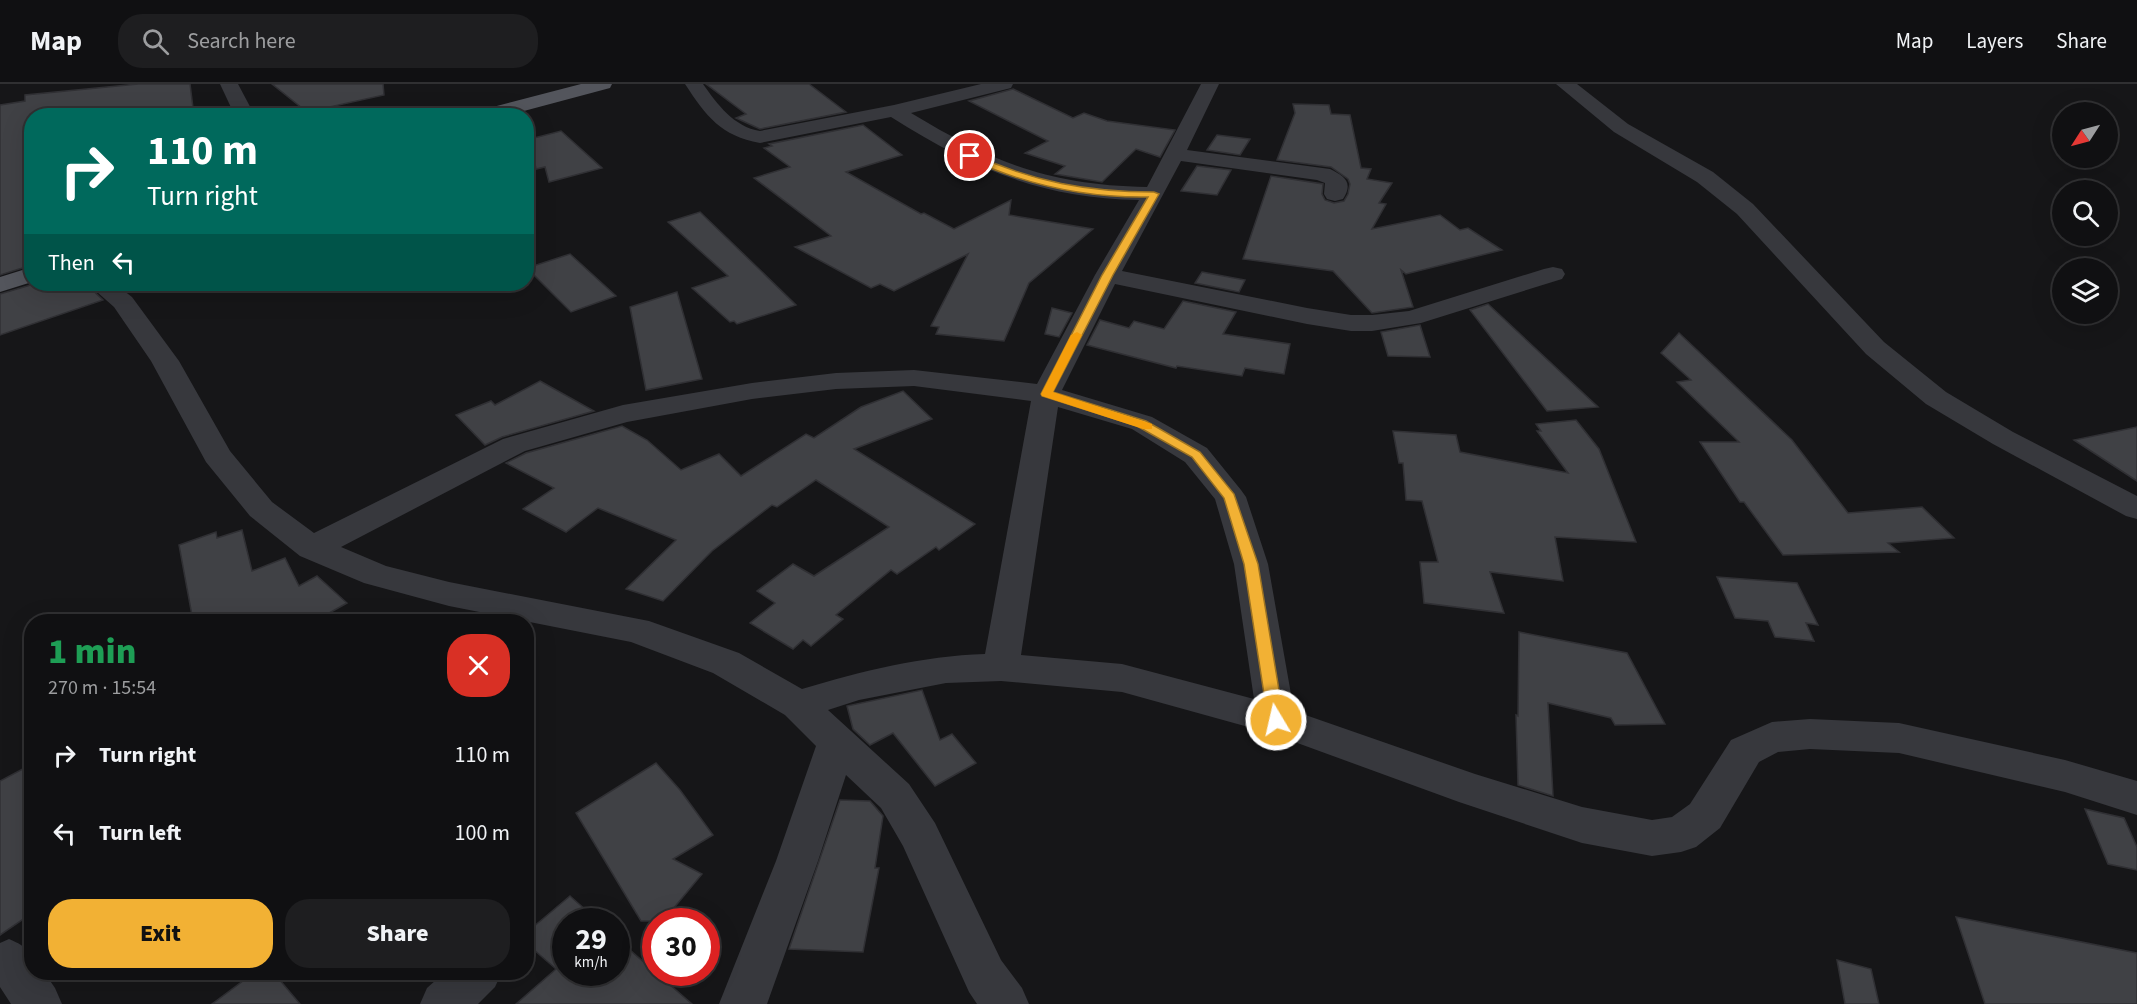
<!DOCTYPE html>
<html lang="en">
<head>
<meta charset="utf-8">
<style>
	:root { --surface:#101012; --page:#1e1e20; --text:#f1f3f6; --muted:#9c9d9f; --line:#303032; --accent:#f2b134 }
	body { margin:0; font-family:"Source Sans 3",sans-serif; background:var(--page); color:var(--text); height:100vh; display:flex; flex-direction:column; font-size:22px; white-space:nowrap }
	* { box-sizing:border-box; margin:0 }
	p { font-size:20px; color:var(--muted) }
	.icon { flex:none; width:33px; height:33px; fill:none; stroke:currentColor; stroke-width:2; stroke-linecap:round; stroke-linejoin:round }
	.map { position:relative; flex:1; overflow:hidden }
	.sheet { position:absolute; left:24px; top:530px; width:510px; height:366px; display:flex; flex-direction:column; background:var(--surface); border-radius:24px; box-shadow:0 6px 24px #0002,0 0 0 2px var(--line) }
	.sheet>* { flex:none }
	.top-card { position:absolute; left:24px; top:24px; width:510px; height:183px; border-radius:24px; box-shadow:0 6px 24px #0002,0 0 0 2px var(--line); background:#00695c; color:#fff; overflow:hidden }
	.needle { width:39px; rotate:234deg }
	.controls { position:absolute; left:2052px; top:18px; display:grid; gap:12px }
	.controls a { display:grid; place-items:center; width:66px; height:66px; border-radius:50%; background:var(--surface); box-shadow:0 6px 24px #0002,0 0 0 2px var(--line); font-size:30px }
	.speed { position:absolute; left:552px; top:824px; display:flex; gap:12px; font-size:30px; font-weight:700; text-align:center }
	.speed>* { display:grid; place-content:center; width:78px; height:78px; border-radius:50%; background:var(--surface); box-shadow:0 6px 24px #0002,0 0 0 2px var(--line); line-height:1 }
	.speed small { font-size:15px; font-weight:400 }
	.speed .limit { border:9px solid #d22; background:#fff; color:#111 }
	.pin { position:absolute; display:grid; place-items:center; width:51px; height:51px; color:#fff; margin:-26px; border:3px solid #fff; border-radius:50%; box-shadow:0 2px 6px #0007 }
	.me { position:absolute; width:66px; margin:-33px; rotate:351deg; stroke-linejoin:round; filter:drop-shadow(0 0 4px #0008) }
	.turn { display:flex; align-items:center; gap:21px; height:126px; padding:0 24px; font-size:27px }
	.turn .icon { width:78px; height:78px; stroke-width:2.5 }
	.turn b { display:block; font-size:42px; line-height:51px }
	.then { display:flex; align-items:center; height:57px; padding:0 24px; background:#0003; gap:12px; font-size:22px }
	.round { display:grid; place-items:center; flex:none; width:63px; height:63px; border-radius:24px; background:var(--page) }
	.head { display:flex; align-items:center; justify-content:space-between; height:102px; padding:0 24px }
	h1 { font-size:36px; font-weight:800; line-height:45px; color:#1e9e55 }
	.cta { display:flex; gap:12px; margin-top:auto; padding:12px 24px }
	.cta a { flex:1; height:69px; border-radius:24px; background:var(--accent); color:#111; font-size:24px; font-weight:800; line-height:69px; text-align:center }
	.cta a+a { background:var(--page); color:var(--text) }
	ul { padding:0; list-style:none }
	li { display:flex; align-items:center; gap:18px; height:78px; padding:0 24px }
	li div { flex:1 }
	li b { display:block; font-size:22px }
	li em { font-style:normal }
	header { display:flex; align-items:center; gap:36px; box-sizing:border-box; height:84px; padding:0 30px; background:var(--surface); border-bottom:2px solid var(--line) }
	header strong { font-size:28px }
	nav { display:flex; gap:33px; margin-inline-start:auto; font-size:21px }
	.search { width:420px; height:54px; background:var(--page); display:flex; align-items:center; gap:15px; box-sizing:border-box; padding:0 21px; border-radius:24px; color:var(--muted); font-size:22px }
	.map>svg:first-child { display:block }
	.building { fill:#404145; stroke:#303034; stroke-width:1.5 }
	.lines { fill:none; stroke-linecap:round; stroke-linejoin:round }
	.minor { fill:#37383d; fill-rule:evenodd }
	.major { fill:#53555c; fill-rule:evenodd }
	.route { fill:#f2b134; stroke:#9d7322; stroke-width:1.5 }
	.slow { fill:#f59e0b }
</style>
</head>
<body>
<header>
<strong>Map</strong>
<div class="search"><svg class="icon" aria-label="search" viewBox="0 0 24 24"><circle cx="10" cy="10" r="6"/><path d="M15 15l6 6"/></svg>Search here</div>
<nav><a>Map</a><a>Layers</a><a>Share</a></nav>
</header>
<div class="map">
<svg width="2137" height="920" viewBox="0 0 2137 920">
	<rect width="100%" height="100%" fill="#161618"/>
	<g class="building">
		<path d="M138,0h52l4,32h-162v149l-32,10v-170l25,-4v-6z"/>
		<path d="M272,0h111l1,11 -77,17z"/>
		<path d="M706,0h103l37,28 -86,17 -24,-11 10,-4z"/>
		<path d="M1013,5l60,29 11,-5 23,8 68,9 -15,27 -24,-8 -34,33 -47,-8 10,-8 -40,-13 23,-12 -79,-40z"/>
		<path d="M1293,20l36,1 2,9 19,1 11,53 10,1 -4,10 25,4 -13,20 7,1 -14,25 68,-14 20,15 8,-2 34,22 -96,24 -5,-4 12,37 -41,6 -39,-42 -90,-12 28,-83 52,8 -1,10 3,6 9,3 10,-2 4,-7 2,-10 -2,-5 -17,-12 -54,-7 18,-47z"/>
		<path d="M863,41l39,30 -56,17 75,42 3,-1 30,16 57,-29 -2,15 84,14 -64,54 -25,58 -68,-7 3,-7 -8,-1 37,-72 -74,37 -14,-7 -9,4 -76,-41 36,-11 -77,-58 36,-11 -26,-19 8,-2 -3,-2z"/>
		<path d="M561,47l41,37 -53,14 -4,-15 -9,2 -6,-30z"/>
		<path d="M1217,51l33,4 -10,16 -33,-5z"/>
		<path d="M1197,82l34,4 -14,25 -36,-4z"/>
		<path d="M700,128l57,55 39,38 -59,19 -3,-3 -4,1 -38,-34 36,-12 -60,-54z"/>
		<path d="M570,170l46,42 -45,16 -44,-44z"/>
		<path d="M1202,188l43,8 -6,12 -44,-9z"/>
		<path d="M34,200h52l17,16 -103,35v-41z"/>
		<path d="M677,208l25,87 -56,11 -16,-83z"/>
		<path d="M1183,217l53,11 -13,22 67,10 -6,30 -39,-6 -3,8 -65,-10 -1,2 -89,-23 13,-25 29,8 5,-7 30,8z"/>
		<path d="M1488,220l110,103 -51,4 -77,-101z"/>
		<path d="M1052,224l20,5 -13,24 -14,-3z"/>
		<path d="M1420,241l10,32 -42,-1 -7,-24z"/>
		<path d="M1679,249l113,107 56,73 74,-6 32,31 -66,5 11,9 -116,3 -39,-53h-4l-40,-60h39l-62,-60 14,-2 -30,-27z"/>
		<path d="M540,297l54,30 -92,26 -17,8 -29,-30 35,-14 4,4z"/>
		<path d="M903,307l29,28 -78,30 121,75 -36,26 -3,-3 -39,27 -6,-4 -55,45 7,4 -32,27 -8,-6 -10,9 -43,-26 25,-20 -18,-12 36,-27 21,12 75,-49 -73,-47 -39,27 -5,-2 -60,46 -49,50 -37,-12 50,-49 -78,-32 -32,24 -43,-23 31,-21 -48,-25 20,-10 96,-27 25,14 34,30 38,-16 22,22 65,-42 8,4 47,-31z"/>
		<path d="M1576,336l23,29 37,93 -81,-5 8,44 -73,-9 14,41 -80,-10 -4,-41h18l-16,-61 -16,-1 -3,-37h-4l-6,-32 63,4 4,17 108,21 -31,-42h4l-5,-7z"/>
		<path d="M2137,343v54l-63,-41z"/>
		<path d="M242,446l10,41 33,-13 14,28 18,-10 30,27 -32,18h-122l-14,-76 37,-13 1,6z"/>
		<path d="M1717,493l80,6 21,42 -12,-2 8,18 -39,-4 -7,-16 -33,-3z"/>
		<path d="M1519,548l108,21 38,71 -50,1 -4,-7 -63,-15 5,93 -35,-11 -2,-70 2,1z"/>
		<path d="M922,606l18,50 12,-6 24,29 -41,23 -42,-53 -23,12 -17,-16 -6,-23z"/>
		<path d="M656,679l24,27 33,45 -40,24 29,15 -39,47h-22l-65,-108z"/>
		<path d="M32,680v149l-32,22v-154z"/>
		<path d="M840,716l30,1 13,15 -8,52h4l-16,84 -74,-3z"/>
		<path d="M2085,725l39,9 13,29v23l-29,-6z"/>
		<path d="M570,812l28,25h-32v51h50v-34l76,66h-176l40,-35 -30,-26v-10z"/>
		<path d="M1956,833l181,36v51h-152z"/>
		<path d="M1837,876l34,9 8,35h-34z"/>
		<path d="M255,888h18l27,32h-88z"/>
	</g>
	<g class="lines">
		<g class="minor">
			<path d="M220,0h18l17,32h-20z"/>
			<path d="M685,0h18c14,20 31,43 57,47l134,-26 87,-21h32l-2,4 -100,25c83,50 138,72 236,74l54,-103h18l-32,66 143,19c14,7 24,13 13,30l-8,2 -8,-2 -3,-5 1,-11 -8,-3 -136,-19 -59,110 185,37 44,7h21l37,-4 135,-42 9,-2 9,2 3,5 -3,5 -141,44 -49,8h-21l-44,-7 -192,-40 -53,106 90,27 55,31 34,42 5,7 22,67 26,147 181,63 107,33 70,13 20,-3 18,-13 41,-64 41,-18 38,-3 89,4 166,37 72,21v34l-72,-23 -166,-39 -89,-4 -32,3 -19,10 -39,66 -24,19 -15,5 -29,4 -70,-13 -123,-41 -189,-69 -148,-41 -121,-11 -55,2 -87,17 -31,10 81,74 26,39 66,137 21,28 7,16h-52l-8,-12 -66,-146 -22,-38 -35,-33 -28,86 -51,143h-48l57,-143 40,-115 -31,-31 -72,-42 -82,-31 -182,-36 -85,-23 -64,-27 -50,-40 -44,-54 -55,-101 -37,-54 -26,-23h27l17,13 47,64 51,90 42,51 42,31 189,-94 120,-34 129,-22 84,-10 78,-3 123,14 58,-109 44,-75c-99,-2 -165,-31 -248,-83l-131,26c-39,-7 -54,-27 -75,-59zM914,302l117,15 -46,253c-63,2 -123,17 -183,35l-63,-36 -90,-32 -200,-39 -63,-16 -45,-19 184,-96 102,-29 125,-23 84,-10zM1058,323l74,22 53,33 30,37 19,65 20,135 -132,-35 -101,-9z"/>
			<path d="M1556,0h21l51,40 85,48 40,32 131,138 62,50 67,40 124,64v23l-11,-3 -133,-72 -67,-40 -60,-50 -129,-140 -40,-32 -83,-50z"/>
			<path d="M9,855c19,8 23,13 23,33h12l11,16 7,16h-51l-11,-17v-44z"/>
			<path d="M445,888h57l-7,15 -17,17h-58l7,-16z"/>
		</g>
		<g class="major">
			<path d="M581,0h31l-2,4 -105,28h-33l2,-4z"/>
			<path d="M32,183v15l-32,10v-15z"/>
		</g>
	</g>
	<path class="route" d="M967,70h6c60,28 115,38 181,38l5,2 -46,81 -60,117 93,29 54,31 34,42 24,70 26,156 -2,5 -6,1 -6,-1 -2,-5 -24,-156 -20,-66 -32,-41 -55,-31 -95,-30 -1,-2 61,-119 46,-78c-64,1 -123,-12 -181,-39z"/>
	<path class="slow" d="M1077,248l5,3 -29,57 99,32v5h-9l-101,-33 -1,-2 30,-59z"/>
</svg>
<div class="controls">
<a><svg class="needle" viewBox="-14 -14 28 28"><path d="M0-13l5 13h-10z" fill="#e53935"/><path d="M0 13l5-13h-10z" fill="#9c9d9f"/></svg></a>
<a><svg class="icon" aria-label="search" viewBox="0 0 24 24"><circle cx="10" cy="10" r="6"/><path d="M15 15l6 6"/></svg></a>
<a><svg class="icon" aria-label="layers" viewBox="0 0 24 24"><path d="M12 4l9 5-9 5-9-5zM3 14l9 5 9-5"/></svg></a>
</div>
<div class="speed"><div>29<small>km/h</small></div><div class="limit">30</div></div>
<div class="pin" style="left:970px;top:72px;background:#d93025"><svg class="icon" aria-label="arrive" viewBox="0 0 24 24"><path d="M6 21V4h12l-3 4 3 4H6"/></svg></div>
<svg class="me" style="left:1276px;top:636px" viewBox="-20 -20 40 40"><circle r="17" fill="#f2b134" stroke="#fff" stroke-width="3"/><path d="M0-11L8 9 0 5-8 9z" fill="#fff"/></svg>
<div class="top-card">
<div class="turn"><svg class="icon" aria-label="right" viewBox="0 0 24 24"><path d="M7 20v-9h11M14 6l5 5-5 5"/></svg><div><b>110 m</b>Turn right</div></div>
<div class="then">Then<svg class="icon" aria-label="left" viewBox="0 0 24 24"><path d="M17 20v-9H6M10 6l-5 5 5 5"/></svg></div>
</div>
<section class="sheet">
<div class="head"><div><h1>1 min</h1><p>270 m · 15:54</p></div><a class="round" style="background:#d93025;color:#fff"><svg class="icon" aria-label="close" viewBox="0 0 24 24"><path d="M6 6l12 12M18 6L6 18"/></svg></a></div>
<ul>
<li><svg class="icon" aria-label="right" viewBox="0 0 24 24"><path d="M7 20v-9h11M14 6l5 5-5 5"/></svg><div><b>Turn right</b></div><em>110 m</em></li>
<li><svg class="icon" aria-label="left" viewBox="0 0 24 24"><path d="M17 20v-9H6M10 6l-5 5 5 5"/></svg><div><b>Turn left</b></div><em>100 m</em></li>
</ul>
<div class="cta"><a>Exit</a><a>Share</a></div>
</section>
</div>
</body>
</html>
